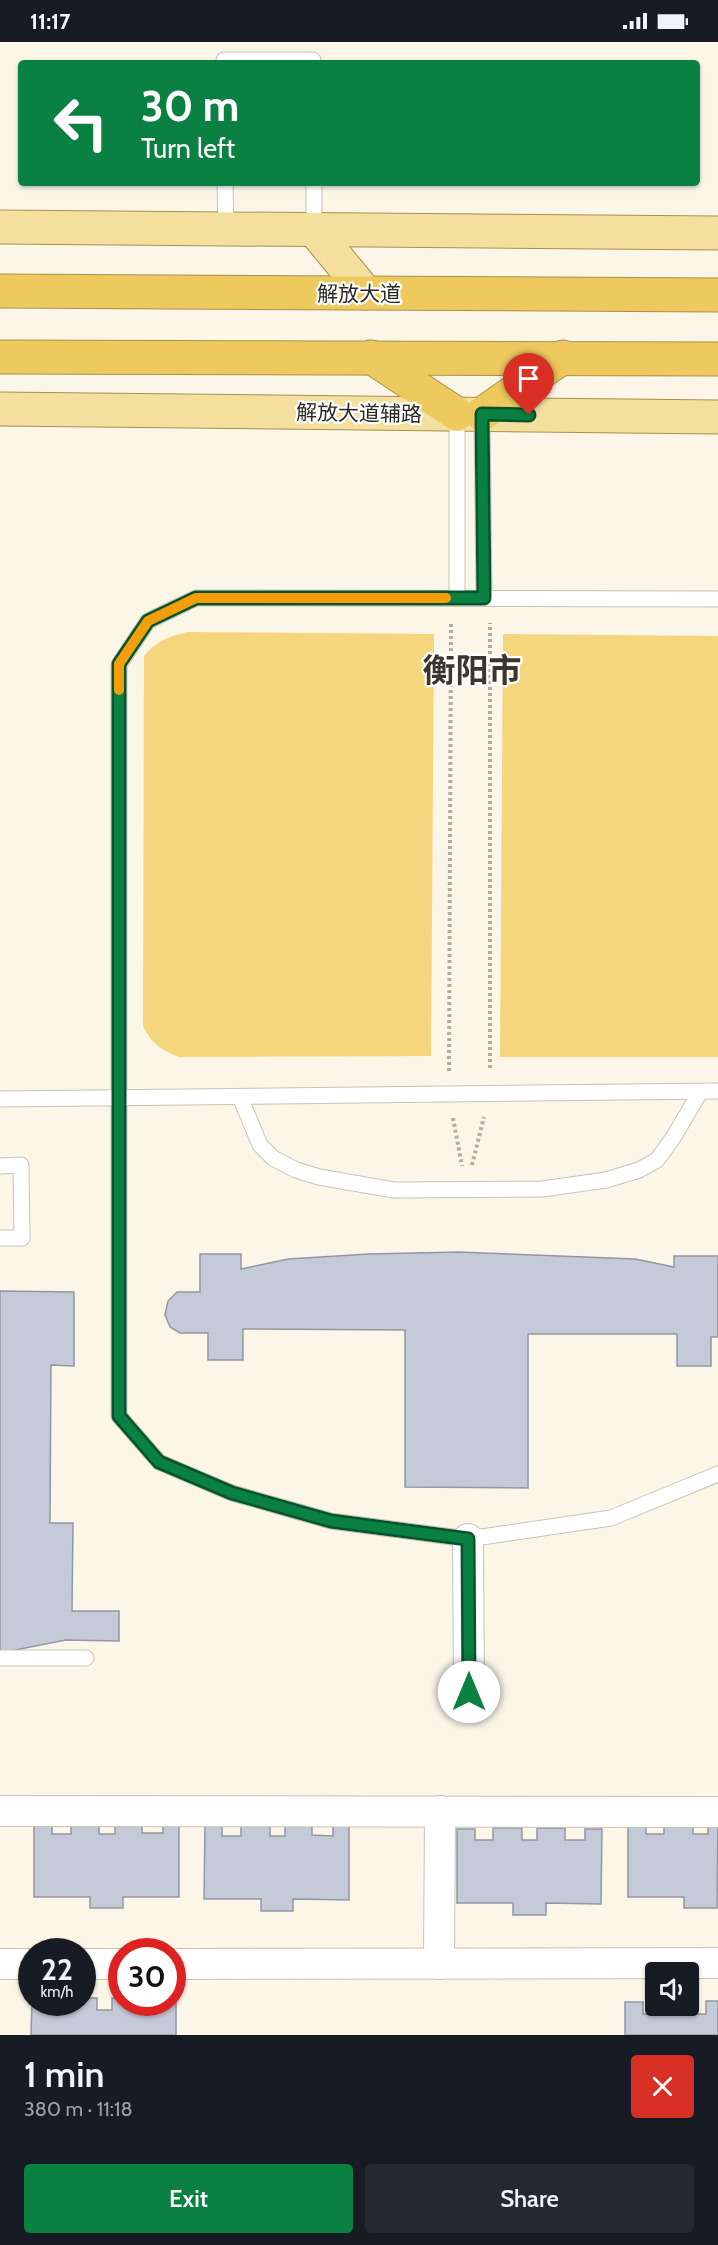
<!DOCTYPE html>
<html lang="en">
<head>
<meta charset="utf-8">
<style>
	:root { --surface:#171b24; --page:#242831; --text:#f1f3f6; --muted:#9ea1a6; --accent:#0b8043 }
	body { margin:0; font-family:Cabin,"Noto Sans SC",sans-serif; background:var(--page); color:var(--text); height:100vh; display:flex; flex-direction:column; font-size:22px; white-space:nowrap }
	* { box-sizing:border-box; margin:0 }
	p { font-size:20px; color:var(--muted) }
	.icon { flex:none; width:33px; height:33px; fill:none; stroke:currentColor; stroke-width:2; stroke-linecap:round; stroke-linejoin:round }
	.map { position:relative; height:1993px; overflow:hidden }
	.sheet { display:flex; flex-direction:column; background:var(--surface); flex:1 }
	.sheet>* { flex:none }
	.hud { position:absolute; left:18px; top:18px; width:682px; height:126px; border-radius:6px; box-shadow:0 2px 4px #0004; background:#0b8043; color:#fff; overflow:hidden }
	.fabs { position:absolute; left:645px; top:1920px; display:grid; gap:12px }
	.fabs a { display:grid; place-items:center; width:54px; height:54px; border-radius:6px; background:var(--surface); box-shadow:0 2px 4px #0004; font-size:30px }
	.speed { position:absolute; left:18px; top:1896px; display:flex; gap:12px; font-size:30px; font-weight:700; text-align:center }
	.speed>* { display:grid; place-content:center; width:78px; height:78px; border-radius:50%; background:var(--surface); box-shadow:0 2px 4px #0004; line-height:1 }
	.speed small { font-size:15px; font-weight:400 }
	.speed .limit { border:9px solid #d22; background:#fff; color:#111 }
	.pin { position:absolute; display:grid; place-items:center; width:51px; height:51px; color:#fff; margin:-62px -26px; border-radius:50% 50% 50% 0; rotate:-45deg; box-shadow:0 0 6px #0007 }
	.pin .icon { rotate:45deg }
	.me { position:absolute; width:66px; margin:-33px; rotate:0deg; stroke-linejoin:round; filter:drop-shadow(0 0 4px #0008) }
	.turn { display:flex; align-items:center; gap:21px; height:126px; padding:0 24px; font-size:27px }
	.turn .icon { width:78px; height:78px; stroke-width:2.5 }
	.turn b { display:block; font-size:42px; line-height:51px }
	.round { display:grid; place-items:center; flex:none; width:63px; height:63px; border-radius:6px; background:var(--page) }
	.summary { display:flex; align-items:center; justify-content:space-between; height:102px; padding:0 24px }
	h1 { font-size:36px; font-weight:600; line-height:45px }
	.button { display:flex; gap:12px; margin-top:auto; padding:12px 24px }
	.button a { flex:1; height:69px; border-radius:6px; background:var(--accent); color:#fff; font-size:24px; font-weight:600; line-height:69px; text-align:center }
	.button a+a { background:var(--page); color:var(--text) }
	.status { display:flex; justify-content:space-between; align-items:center; height:42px; padding:0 30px; background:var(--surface); direction:ltr }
	.status svg { height:16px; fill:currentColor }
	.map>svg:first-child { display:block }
	.green { fill:#f6d67c }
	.building { fill:#c4cad7; stroke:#9197a3; stroke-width:1.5 }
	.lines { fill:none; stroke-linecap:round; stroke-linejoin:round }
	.lane-casing { stroke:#c7c3b5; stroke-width:17 }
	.street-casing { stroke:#c7c3b5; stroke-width:32 }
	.primary-casing { stroke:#a99149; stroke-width:35 }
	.highway-casing { stroke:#a99149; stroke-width:35 }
	.path { stroke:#b1ada2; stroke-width:4; stroke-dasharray:3 3; stroke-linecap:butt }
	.lane { stroke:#fff; stroke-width:15 }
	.street { stroke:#fff; stroke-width:30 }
	.primary { stroke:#f4df9e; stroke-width:33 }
	.highway { stroke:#edc95e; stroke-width:33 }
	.route-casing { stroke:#07532c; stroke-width:15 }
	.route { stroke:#0b8043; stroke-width:10 }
	.slow { stroke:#f59e0b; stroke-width:10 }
	.labels { text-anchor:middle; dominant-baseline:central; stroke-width:4.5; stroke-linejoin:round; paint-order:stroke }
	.street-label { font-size:21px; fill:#2a2823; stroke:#fff }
	.town-label { font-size:33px; font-weight:bold; fill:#3a362b; stroke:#fff }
</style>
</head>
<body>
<div class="status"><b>11:17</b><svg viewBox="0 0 49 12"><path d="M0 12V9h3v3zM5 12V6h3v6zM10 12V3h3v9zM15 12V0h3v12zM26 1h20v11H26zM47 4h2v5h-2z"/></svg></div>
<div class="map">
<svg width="718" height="1993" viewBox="0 0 718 1993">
	<rect width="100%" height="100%" fill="#fbf6e8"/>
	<g class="green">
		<path d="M188,590l246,2 -3,422 -252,1c-18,-7 -27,-13 -36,-31l1,-370c13,-15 25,-20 44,-24z"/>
		<path d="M503,592l215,2v421h-218z"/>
	</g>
	<g class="building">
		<path d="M459,1210l176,7 39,8v-11h44v81h-7v29h-34v-32h-149v154l-123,-1v-157l-162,-1v31h-35v-27h-28l-10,-6 -5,-12 3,-14 9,-9h23v-38h41v15l47,-10 81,-5z"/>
		<path d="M0,1249l74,1v74l-23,-1 -1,158h23l-1,88h47v30l-53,-1 -66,13z"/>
		<path d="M71,1779h28v13h16v-13h27v12h21v-11h16v75h-56v11h-33v-11h-56v-75h18v12h19z"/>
		<path d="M664,1779h29v13h15v-13h10l-1,87h-33v-11h-56v-75h18v12h18z"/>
		<path d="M241,1781h29v13h15v-12h27v11l21,1v-12l16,1v75l-56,-1v12h-32v-12h-57l1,-74h17v11h19z"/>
		<path d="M493,1786h29v12h15v-12h28v12h20v-11h17l-1,75 -55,-1v12h-33v-12h-56v-74h18v11h18z"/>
		<path d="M82,1956h15v12h15v-12h10v4h17v8h21v-8h12v-3h4v36h-145l1,-33h17v8h19v-8h14z"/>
		<path d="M688,1959h2v13h16v-13h12v34h-93v-33h18v12h19v-8h26z"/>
	</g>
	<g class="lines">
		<g class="lane-casing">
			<g id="lane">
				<path d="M224,21v-3h89v3"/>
				<path d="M225,141l1,46"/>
				<path d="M314,141v47"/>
				<path d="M457,372v184"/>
				<path d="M482,372l2,184"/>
				<path d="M718,557l-522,-1 -48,23 -29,44v751l40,46 73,31 99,28 137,18 143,-21 107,-44"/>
				<path d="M240,1055l20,48 13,13 23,12 23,7 75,13 148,-1 64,-9 33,-10 18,-10 16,-22 27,-46"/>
				<path d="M0,1057l718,-8"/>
				<path d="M0,1124l21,-1 1,73h-22"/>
				<path d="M0,1616h86"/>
			</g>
		</g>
		<g class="street-casing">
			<g id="street">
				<path d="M468,1497l1,153"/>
				<path d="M0,1769l718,1"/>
				<path d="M0,1922h32"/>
				<path d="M82,1922h40"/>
				<path d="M172,1922l546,-1"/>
				<path d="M439,1922l1,-153"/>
			</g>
		</g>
		<g class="primary-casing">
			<g id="primary">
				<path d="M0,185l718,6"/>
				<path d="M314,188l52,63"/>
				<path d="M0,367l718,8"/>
			</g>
		</g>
		<g class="highway-casing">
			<g id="highway">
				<path d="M0,249l718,4"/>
				<path d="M0,315l718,2"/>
				<path d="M371,315l86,57"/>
				<path d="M482,372l81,-57"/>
			</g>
		</g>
		<g class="path">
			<path d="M490,1026v-445"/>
			<path d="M449,1029l2,-448"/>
			<path d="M453,1076l9,48"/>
			<path d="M472,1123l12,-48"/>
		</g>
		<use href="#lane" class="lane"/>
		<use href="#street" class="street"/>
		<use href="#primary" class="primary"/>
		<use href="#highway" class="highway"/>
	</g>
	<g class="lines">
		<g class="route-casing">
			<path id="route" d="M469,1650l-1,-153 -137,-18 -99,-28 -73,-31 -40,-46v-752l29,-43 48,-23h288l-2,-184 47,1"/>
		</g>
		<use href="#route" class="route"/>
		<path class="slow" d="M119,648v-26l29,-43 48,-23h250"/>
	</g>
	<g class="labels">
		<g class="street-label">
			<text x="359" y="251">解放大道</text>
			<text transform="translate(359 371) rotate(1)">解放大道辅路</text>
		</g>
		<g class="town-label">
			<text x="472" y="628">衡阳市</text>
		</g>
	</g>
</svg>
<div class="fabs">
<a><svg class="icon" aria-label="sound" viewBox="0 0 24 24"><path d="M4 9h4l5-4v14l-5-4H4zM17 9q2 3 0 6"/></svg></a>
</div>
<div class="speed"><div>22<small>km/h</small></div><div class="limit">30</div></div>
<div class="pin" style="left:529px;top:373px;background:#d93025"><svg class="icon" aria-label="arrive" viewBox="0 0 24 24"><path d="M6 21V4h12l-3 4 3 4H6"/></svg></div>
<svg class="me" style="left:469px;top:1650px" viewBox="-20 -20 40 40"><circle r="19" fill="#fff"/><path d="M0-13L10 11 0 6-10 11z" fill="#0b8043"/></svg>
<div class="hud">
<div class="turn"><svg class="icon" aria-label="left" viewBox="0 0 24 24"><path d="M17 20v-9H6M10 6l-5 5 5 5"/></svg><div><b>30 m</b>Turn left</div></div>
</div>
</div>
<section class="sheet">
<div class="summary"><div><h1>1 min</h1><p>380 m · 11:18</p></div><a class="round" style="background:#d93025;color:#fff"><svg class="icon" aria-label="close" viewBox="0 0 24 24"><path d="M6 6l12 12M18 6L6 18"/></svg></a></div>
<div class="button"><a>Exit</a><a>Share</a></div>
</section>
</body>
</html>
